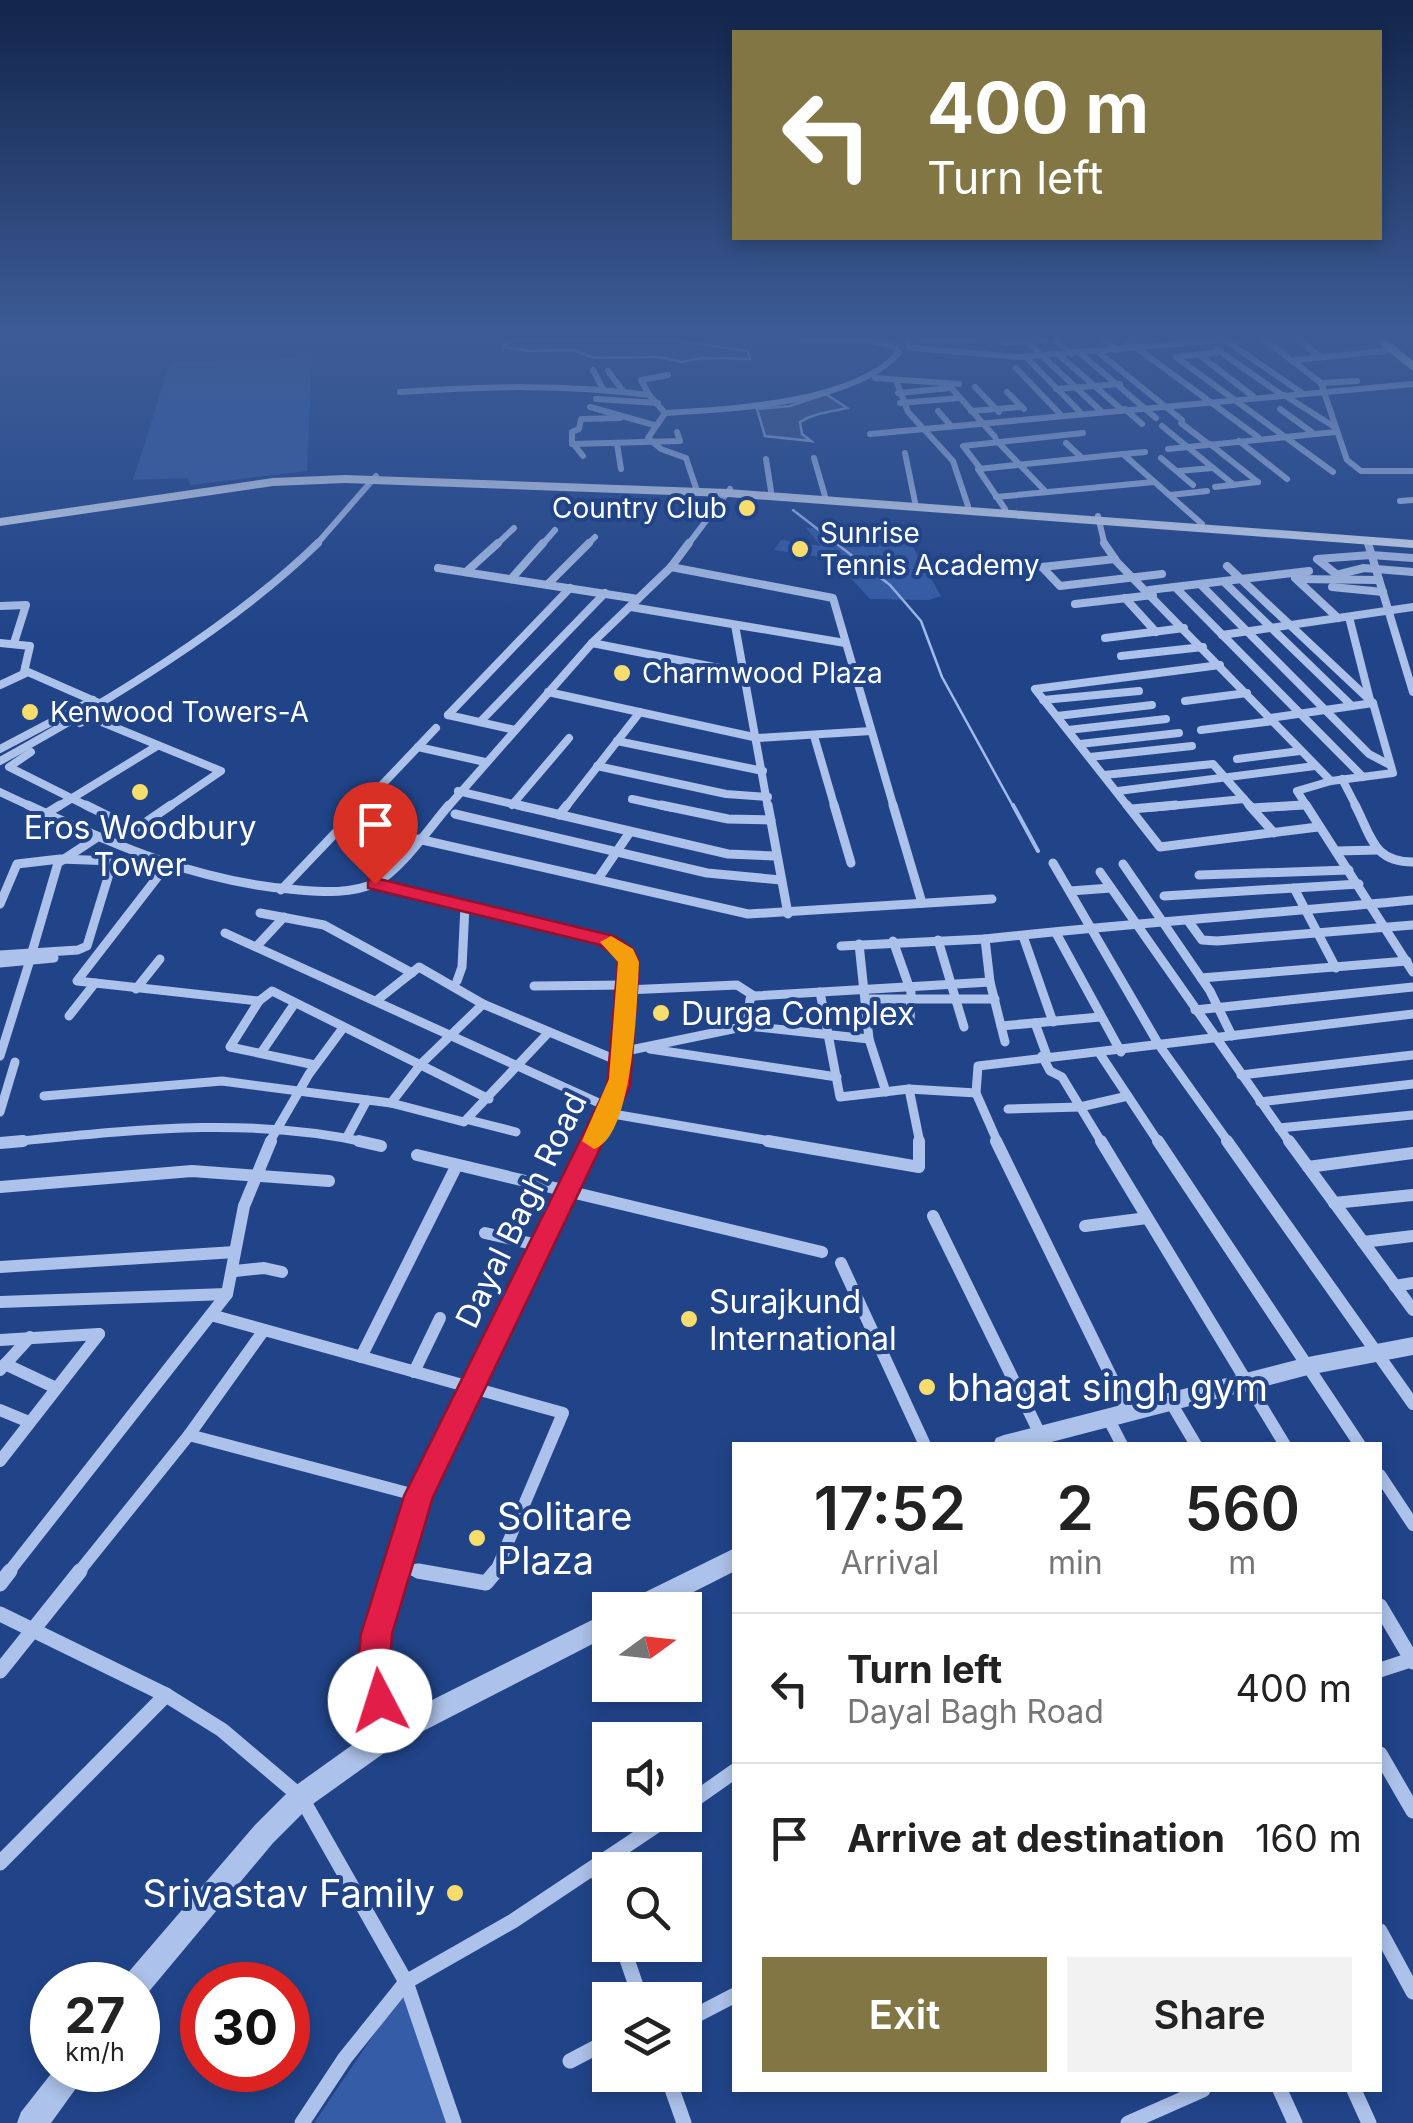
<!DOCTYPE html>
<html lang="en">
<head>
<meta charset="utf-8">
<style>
	:root { --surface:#fff; --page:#f2f2f2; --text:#222; --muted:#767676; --line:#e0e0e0; --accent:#827644 }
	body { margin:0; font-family:Inter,sans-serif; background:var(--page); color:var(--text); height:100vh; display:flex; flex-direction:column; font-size:38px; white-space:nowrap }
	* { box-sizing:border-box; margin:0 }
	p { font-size:32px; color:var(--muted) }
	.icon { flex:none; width:55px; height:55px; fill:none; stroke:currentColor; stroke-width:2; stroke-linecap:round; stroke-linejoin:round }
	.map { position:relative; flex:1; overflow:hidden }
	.side { position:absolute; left:732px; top:1442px; width:650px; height:650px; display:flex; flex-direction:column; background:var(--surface); border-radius:0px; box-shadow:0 5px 15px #0003 }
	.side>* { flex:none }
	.banner { position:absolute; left:732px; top:30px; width:650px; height:210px; border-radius:0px; box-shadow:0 5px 15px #0003; background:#827644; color:#fff; overflow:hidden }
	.needle { width:65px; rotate:75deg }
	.fabs { position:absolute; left:592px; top:1592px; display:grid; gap:20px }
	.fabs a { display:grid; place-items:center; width:110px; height:110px; border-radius:0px; background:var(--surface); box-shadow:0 5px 15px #0003; font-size:50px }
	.speed { position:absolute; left:30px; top:1962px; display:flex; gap:20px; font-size:50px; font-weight:700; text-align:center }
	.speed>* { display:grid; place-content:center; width:130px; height:130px; border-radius:50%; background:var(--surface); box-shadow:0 5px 15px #0003; line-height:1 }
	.speed small { font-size:25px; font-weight:400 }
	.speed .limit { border:15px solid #d22; background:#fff; color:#111 }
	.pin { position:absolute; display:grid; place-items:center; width:85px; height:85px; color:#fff; margin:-102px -42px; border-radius:50% 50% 50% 0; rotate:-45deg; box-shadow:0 0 10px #0007 }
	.pin .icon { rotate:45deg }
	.me { position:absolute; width:110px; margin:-55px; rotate:355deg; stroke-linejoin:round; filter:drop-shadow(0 0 8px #0008) }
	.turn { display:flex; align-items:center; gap:35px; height:210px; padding:0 30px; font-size:45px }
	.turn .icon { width:130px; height:130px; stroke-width:2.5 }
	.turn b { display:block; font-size:70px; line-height:85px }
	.eta { display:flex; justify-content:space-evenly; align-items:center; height:170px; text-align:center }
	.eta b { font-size:60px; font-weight:600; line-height:70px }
	.cta { display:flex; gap:20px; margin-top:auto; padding:20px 30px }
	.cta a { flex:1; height:115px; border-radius:0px; background:var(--accent); color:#fff; font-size:40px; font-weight:600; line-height:115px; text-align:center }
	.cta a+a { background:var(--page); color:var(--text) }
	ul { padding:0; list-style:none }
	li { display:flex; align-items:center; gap:30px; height:150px; padding:0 30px; border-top:2px solid var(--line) }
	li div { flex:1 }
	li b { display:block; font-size:38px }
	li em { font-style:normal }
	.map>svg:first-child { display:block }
	.green { fill:#355ca6 }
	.water { fill:#3b5486; stroke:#a1bceb; stroke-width:2.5 }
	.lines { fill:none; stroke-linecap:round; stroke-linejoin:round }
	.stream-far1 { stroke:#a1bceb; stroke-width:2.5 }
	.stream { stroke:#a1bceb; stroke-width:4 }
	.minor-far4 { stroke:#adc2ea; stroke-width:6 }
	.minor-far3 { stroke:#adc2ea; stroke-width:8 }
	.minor-far2 { stroke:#adc2ea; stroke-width:9 }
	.minor-far1 { stroke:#adc2ea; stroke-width:12 }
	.minor { stroke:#adc2ea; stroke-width:15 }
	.tertiary { fill:#adc2ea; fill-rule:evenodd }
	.secondary { fill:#d8e3f8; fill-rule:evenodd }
	.primary { fill:#f1f5fe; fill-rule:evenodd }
	.route { fill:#e11d48; stroke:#92132f; stroke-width:2.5 }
	.slow { fill:#f59e0b }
	.poi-dot { fill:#f7dd6e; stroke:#214489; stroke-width:4 }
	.labels { text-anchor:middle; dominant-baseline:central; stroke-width:8; stroke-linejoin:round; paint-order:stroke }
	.far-poi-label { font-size:28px; fill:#fff; stroke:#214489; text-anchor:start }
	.poi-label { font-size:32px; fill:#fff; stroke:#214489; text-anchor:start }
	.street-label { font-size:32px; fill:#fff; stroke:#214489 }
	.near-poi-label { font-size:38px; fill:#fff; stroke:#214489; text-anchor:start }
</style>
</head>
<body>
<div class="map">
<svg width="1413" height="2123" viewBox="0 0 1413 2123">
	<rect width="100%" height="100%" fill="#214489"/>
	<g class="green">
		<path d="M312,357l-5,114 -117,14 -2,-7 -55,2 37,-117z"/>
		<path d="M901,526l40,70 -12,4 -59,-1 -45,-49 -4,7 -47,-7 7,-10 40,6 -15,-18z"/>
		<path d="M404,1990l44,133h-134z"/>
	</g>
	<g class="water">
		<path d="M506,340h168l74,11 2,8 -47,-1 -21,4 -23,-5 -65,1 -21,-8 -43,1 -26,-4z"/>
		<path d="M826,394l21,14c-16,4 -33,5 -47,14l2,12 9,7 -46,-5 -8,-27 33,-3z"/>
	</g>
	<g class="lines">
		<path class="stream-far1" d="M793,510l97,75 31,36 21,56 72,131"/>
		<path class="stream" d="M1013,805l25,46"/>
		<g class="minor-far4">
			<path d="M801,340h62"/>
			<path d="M908,340v6l5,2 106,9 206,-17 77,53"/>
			<path d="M924,340h51"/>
			<path d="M1025,340l76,71"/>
			<path d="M1055,340l16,14"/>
			<path d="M1105,340l12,10"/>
			<path d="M1126,340l132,97"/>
			<path d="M1265,340l56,43 26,77 14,11h52"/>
			<path d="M1298,340l23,17"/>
			<path d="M1004,343l43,-3"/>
			<path d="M1216,349l66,46"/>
			<path d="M1098,352l84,68"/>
			<path d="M1221,352l-45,5 157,115"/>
			<path d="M1080,353l76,65"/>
			<path d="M1198,354l56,43"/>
			<path d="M1059,355l62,54"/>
			<path d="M1026,357l55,56"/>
			<path d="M1296,360l97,-10"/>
			<path d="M1016,368l45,47"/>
			<path d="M593,370l10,19"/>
			<path d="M608,371l15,20"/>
			<path d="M875,378l84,6"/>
			<path d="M896,380l12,32 45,49 15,45"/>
			<path d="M947,383l48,54"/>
			<path d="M1321,383l36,-2"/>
			<path d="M975,387l24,25"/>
			<path d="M1056,389l64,-5"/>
			<path d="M400,392c83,-6 166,-8 249,3l16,18 -17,25 13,11 25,9 11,33"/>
			<path d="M1007,392l17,17"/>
			<path d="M898,393l52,-5"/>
			<path d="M649,395l-8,-15 27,-5"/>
			<path d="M1284,395l49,31"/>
			<path d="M596,399l62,4"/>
			<path d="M900,403l60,-5"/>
			<path d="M590,407l64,18"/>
			<path d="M1125,409l17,15"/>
			<path d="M1280,409l33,24"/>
			<path d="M938,411l13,15"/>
			<path d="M971,411l51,-4"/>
			<path d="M665,413c66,-4 187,-9 234,-60l-6,-7 -24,-6"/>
			<path d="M1181,423l26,20"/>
			<path d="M1162,426l72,59"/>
			<path d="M870,434l543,-50"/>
			<path d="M997,441l49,51"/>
			<path d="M1239,441l48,38"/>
			<path d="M1066,443l16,15"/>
			<path d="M572,444l108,-3 -3,-9"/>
			<path d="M617,444l4,25"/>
			<path d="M1210,444l48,38"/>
			<path d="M1168,449l167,-17"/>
			<path d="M905,453l10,49"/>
			<path d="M1123,454l22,-2"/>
			<path d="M583,456l-11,-14v-10l7,-3 2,-10 39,-1"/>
			<path d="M814,458l11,38"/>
			<path d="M1161,458l32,27"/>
			<path d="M766,459l5,32"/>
			<path d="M980,468l-17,-22 120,-13"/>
			<path d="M1178,471l35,-3"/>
			<path d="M1215,487l43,-5"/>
			<path d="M1170,495l37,-4"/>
			<path d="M996,497l158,-15"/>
			<path d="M1400,501l13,-1"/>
			<path d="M1005,509l-27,-40 145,-15 79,70"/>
			<path d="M1098,516l7,30"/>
			<path d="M1367,541l1,5"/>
			<path d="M315,546l61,-70"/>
			<path d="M495,546l19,-18"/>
			<path d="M541,546l14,-16"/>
			<path d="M586,546l9,-9"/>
			<path d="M687,546l43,-57"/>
		</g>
		<g class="minor-far3">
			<path d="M1104,543l13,19 214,219"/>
			<path d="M1368,543l45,149"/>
			<path d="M1227,566l146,137 20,70 -62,8 -34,10 11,17"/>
			<path d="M671,567l162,31 61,210"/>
			<path d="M1042,567l18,19 102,-12"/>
			<path d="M1042,567l73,-8"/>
			<path d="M438,568l200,31"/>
			<path d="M466,572l32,-29"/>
			<path d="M1336,574l-19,-15 54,-4 42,3"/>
			<path d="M1336,575l28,-7 49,4"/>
			<path d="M1295,578l43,40"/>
			<path d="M511,579l32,-36"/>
			<path d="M1298,579l81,1"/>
			<path d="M1224,582l128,124"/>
			<path d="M548,584l41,-41"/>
			<path d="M1201,585l168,169 21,11"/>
			<path d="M1332,587l51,5"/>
			<path d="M1176,588l187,189"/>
			<path d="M1149,590l160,-19"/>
			<path d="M1125,598l31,34"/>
			<path d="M1075,604l78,-9"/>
			<path d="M0,606l26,-1 -12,38"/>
			<path d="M631,607l214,36"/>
			<path d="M1349,617l21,83"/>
			<path d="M735,625l33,183"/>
			<path d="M1222,635l191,-28"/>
			<path d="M1105,638l79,-10"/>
			<path d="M0,643l30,3 -6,26"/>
			<path d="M592,643l153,30"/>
			<path d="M1121,656l82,-9"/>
			<path d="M0,685l28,-13 73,32"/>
			<path d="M548,692l210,46 113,-7"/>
			<path d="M1043,700l96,-9"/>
			<path d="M1185,701l62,-8"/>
			<path d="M448,715l122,-127"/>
			<path d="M448,715l67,15"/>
			<path d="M1057,716l95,-11"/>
			<path d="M1270,718l103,-15"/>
			<path d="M480,722l125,-129"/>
			<path d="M80,723l12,-5 129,53 -54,37"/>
			<path d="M1068,730l98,-11"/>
			<path d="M1201,730l72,-9"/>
			<path d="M814,736l21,72"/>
			<path d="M617,741l146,30"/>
			<path d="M1080,744l99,-11"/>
			<path d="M418,747l67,15"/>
			<path d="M0,749l93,-49"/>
			<path d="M31,752l-22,15 82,41"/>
			<path d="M1090,757l102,-11"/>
			<path d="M1237,759l63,-8"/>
			<path d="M0,761c105,-58 232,-134 318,-218"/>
			<path d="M597,766l129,28 42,3"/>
			<path d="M1104,775l109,-11 39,44"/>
			<path d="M1342,779l15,29"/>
			<path d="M458,791l71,17"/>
			<path d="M1118,791l197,-25"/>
			<path d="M0,792l34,16"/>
			<path d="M632,799l41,9"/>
			<path d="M512,805l57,-67"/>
			<path d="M56,808l101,-62"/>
			<path d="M360,808l76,-80"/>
			<path d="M447,808l145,-165 79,-76 18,-24"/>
			<path d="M565,808l75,-96"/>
			<path d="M1129,808l-94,-119 185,-24"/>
			<path d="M1148,808l96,-9"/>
			<path d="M1259,808l46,-3"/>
		</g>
		<g class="minor-far2">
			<path d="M28,805c88,41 173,78 271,85 25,2 53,4 76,-7 25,-12 55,-56 74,-78"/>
			<path d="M86,805l44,22"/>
			<path d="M518,805l210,49 47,2"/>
			<path d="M661,805l67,14 43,1"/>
			<path d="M768,805l20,109"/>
			<path d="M834,805l17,58"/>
			<path d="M893,805l29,98"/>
			<path d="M1127,805l33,42 158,-20"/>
			<path d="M1249,805l25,28"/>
			<path d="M1306,805l107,167"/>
			<path d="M1355,805c17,32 18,57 58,57"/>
			<path d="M1252,808l51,-3"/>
			<path d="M1132,809l44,-4"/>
			<path d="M47,813l13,-8"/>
			<path d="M455,814l252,59 74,7"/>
			<path d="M559,815l8,-10"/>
			<path d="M139,827l32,-22"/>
			<path d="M418,839l330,75 244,-15"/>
			<path d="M1337,851l41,-1"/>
			<path d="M1053,863l106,182 70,98"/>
			<path d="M1123,864l87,127 22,45"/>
			<path d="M166,866l-89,115 182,20 13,-10 217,108"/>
			<path d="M1100,872l190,271"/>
			<path d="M1199,875l150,-5"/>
			<path d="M598,879l32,-47"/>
			<path d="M375,884l232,56 19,14 3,9 -10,124 -28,56"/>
			<path d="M1294,888l42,80"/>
			<path d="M281,890l81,-85"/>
			<path d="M1070,891l41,-3"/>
			<path d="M1164,896l195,-12"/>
			<path d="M0,904l17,-40 43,-5 53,2 -26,85 -9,4 -78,5"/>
			<path d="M260,913l64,12 88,48"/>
			<path d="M1189,922l13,18 15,1 196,-16"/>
			<path d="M225,933l385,175"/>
			<path d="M1056,933l65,119"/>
			<path d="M1023,936l30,86"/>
			<path d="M938,940l26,87"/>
			<path d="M893,941l18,51 -1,30"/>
			<path d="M859,944l10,95 17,53"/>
			<path d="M257,946l27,-29"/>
			<path d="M841,946l144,-7"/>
			<path d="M32,952l26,-89 38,-25"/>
			<path d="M0,963l54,-5"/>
			<path d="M1201,978l206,-17"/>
			<path d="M457,981l5,-14 3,-61"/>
			<path d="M534,986l93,-1"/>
			<path d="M136,989l24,-30"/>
			<path d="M626,990l111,-5 17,11"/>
			<path d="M820,992l20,105 69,-8 67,4"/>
			<path d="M866,999h129"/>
			<path d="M259,1001l-29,46 85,18"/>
			<path d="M376,1001l43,-34 64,37 138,58"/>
			<path d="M1195,1010l218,-23"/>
			<path d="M69,1016l26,-33"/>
			<path d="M1035,1023l12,33"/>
			<path d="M747,1026l3,-27 4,-3 236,-14"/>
			<path d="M1001,1026l99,-9"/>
			<path d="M1005,1042l-15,-60 -5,-43c142,-16 285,-25 428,-39"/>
			<path d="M650,1049l187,28"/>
			<path d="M621,1052l126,-26 122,13"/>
			<path d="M261,1053l34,-50"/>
			<path d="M1100,1054l59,89"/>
			<path d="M0,1056l30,-96"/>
			<path d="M1042,1056l8,15 12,6 40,66"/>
			<path d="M1241,1075l172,-20"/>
			<path d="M909,1089l11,54"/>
			<path d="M44,1096l178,-15 169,22 73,19 85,-90"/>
			<path d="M1260,1102l153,-18"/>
			<path d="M391,1103l30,-39 62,-60"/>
			<path d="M1008,1109l72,-2 48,-11"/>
			<path d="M0,1112l15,-50"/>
			<path d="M607,1113l175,30"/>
			<path d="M469,1120l47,12"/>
			<path d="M1279,1128l134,-13"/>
			<path d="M347,1137l20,-37"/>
			<path d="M0,1143c124,-12 247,-28 369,0"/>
			<path d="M269,1143l40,-69 34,-46"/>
			<path d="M998,1143l-22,-50 2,-27 435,-52"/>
		</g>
		<g class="minor-far1">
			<path d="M359,1141l22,5"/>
			<path d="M768,1141l151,26v-26"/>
			<path d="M996,1141l132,270"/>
			<path d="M1101,1141l184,304"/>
			<path d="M1158,1141l202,304"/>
			<path d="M1227,1141l186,263"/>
			<path d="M1289,1141l124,169"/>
			<path d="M0,1143l23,-2"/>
			<path d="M417,1155l405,97"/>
			<path d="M1308,1167l105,-14"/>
			<path d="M0,1187l192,-16 137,10"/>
			<path d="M1334,1203l79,-8"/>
			<path d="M933,1216l108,220"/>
			<path d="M1085,1226l62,-8"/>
			<path d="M485,1233l57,13"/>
			<path d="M1363,1242l50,-6"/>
			<path d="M841,1263l84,182"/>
			<path d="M0,1267l235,-15"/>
			<path d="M235,1271l29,-3 18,4"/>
			<path d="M1395,1286l18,-3"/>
			<path d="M0,1302l227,-8"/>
			<path d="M211,1315l352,98 -68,160"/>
			<path d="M0,1340l99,-6"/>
			<path d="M361,1357l96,-192"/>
			<path d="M5,1364l51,24"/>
			<path d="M0,1370l30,-33"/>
			<path d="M414,1372l26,-54"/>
			<path d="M1170,1401l26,44"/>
			<path d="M0,1410l29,12"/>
			<path d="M1108,1418l14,27"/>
			<path d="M189,1435l230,61"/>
			<path d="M0,1461l99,-127"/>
			<path d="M1380,1475l33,50"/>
			<path d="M396,1567l36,6"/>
			<path d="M8,1573l219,-279 17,-88 27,-65"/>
			<path d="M78,1573l111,-138 75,-105"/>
			<path d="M393,1573l26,-77 174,-355"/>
		</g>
		<g class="minor">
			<path d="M418,1571l68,12 10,-12"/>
			<path d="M0,1584l10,-13"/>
			<path d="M1380,1606l33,56"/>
			<path d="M0,1614l166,81 56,35 79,67 105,185 48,141"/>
			<path d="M1380,1670l33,-11"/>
			<path d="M0,1671l80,-100"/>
			<path d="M385,1736l-11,-72 10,-63 10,-30"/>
			<path d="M1380,1754l33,57"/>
			<path d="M685,1806l50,-35"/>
			<path d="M0,1863l166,-168"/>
			<path d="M596,1868l14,41"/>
			<path d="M1380,1931l33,61"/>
			<path d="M622,1945l19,55"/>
			<path d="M685,2021l50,-26"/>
			<path d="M570,2061l40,-21"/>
			<path d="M667,2075l17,48"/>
			<path d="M1280,2090l15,33"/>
			<path d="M1354,2090l15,33"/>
			<path d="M302,2123l43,-65 61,-76 107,-61 159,-106"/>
			<path d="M1128,2123l75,-33"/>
		</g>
		<g class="tertiary">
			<path d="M1413,1337v18l-105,20 -268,70h-47l3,-7 8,-3 304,-78z"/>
			<path d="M735,1548v23l-77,39h-36l3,-8z"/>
			<path d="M610,1611v24l-216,111 -84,60 -37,37 -127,152 -8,4v-14h-16l4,-10 129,-150 37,-37 84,-60z"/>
			<path d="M54,2070h33l-5,10 -31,43h-34l4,-11z"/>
		</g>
		<path class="secondary" d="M345,475l383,14 685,51v8l-685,-51 -383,-14 -72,3 -273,40v-8l273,-40z"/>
		<path class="primary" d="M1374,340h13l26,21v10z"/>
	</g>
	<linearGradient id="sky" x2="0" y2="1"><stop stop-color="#12254b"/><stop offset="0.53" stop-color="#3d5c97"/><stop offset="1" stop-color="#3d5c97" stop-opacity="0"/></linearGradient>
	<rect width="1413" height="637" fill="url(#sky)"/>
	<path class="route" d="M375,878l239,58 19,13 6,13 -9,124 -197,411 -41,137 -2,30 6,37 -5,11 -11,5 -12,-5 -10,-48 3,-30 43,-138 203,-410 11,-124 -2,-5 -16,-12 -232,-57v-8z"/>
	<path class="slow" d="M611,936l22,13 6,13c-2,37 -5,175 -45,187l-12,-8 27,-62 9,-117 -18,-20z"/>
	<g class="poi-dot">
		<circle cx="747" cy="508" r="10"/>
		<circle cx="800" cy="549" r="10"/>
		<circle cx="622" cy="673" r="10"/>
		<circle cx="30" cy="712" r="10"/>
		<circle cx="140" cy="792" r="10"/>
		<circle cx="661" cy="1013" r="10"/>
		<circle cx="689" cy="1319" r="10"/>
		<circle cx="927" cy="1387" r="10"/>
		<circle cx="477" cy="1538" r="10"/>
		<circle cx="455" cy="1893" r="10"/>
	</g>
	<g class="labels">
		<g class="far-poi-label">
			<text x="727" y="508" text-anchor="end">Country Club</text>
			<text x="820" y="533">Sunrise<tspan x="820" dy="32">Tennis Academy</tspan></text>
			<text x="642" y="673">Charmwood Plaza</text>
			<text x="50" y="712">Kenwood Towers-A</text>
		</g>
		<g class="poi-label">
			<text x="140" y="827" text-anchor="middle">Eros Woodbury<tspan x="140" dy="37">Tower</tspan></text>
			<text x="681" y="1013">Durga Complex</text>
			<text x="709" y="1301">Surajkund<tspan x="709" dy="37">International</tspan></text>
		</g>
		<g class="street-label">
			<text transform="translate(521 1210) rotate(-64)">Dayal Bagh Road</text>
		</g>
		<g class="near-poi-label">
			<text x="947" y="1387">bhagat singh gym</text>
			<text x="497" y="1516">Solitare<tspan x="497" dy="44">Plaza</tspan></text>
			<text x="435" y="1893" text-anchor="end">Srivastav Family</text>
		</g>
	</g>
</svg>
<div class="fabs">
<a><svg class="needle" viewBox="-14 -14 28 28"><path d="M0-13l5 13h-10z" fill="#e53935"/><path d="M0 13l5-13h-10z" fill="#767676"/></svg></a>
<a><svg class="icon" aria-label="sound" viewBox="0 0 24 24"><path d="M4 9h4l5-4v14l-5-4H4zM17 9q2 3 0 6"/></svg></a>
<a><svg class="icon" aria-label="search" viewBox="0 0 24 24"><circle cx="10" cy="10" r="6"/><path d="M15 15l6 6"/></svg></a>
<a><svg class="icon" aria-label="layers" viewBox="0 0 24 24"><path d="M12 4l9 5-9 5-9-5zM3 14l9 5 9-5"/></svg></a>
</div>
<div class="speed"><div>27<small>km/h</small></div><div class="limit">30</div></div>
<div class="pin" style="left:375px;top:884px;background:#d93025"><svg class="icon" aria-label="arrive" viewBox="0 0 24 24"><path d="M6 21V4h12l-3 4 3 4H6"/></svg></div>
<svg class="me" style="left:380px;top:1701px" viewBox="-20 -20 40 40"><circle r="19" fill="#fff"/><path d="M0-13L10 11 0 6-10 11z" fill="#e11d48"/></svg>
<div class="banner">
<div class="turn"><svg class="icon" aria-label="left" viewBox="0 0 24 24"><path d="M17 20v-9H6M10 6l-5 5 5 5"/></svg><div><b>400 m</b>Turn left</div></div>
</div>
<section class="side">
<div class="eta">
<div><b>17:52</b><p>Arrival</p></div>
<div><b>2</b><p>min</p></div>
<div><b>560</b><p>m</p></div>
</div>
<ul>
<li><svg class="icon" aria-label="left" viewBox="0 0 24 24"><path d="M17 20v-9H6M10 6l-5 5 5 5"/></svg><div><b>Turn left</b><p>Dayal Bagh Road</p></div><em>400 m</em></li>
<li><svg class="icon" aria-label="arrive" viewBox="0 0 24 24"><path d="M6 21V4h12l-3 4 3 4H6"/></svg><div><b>Arrive at destination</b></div><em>160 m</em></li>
</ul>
<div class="cta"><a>Exit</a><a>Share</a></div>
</section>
</div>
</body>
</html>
